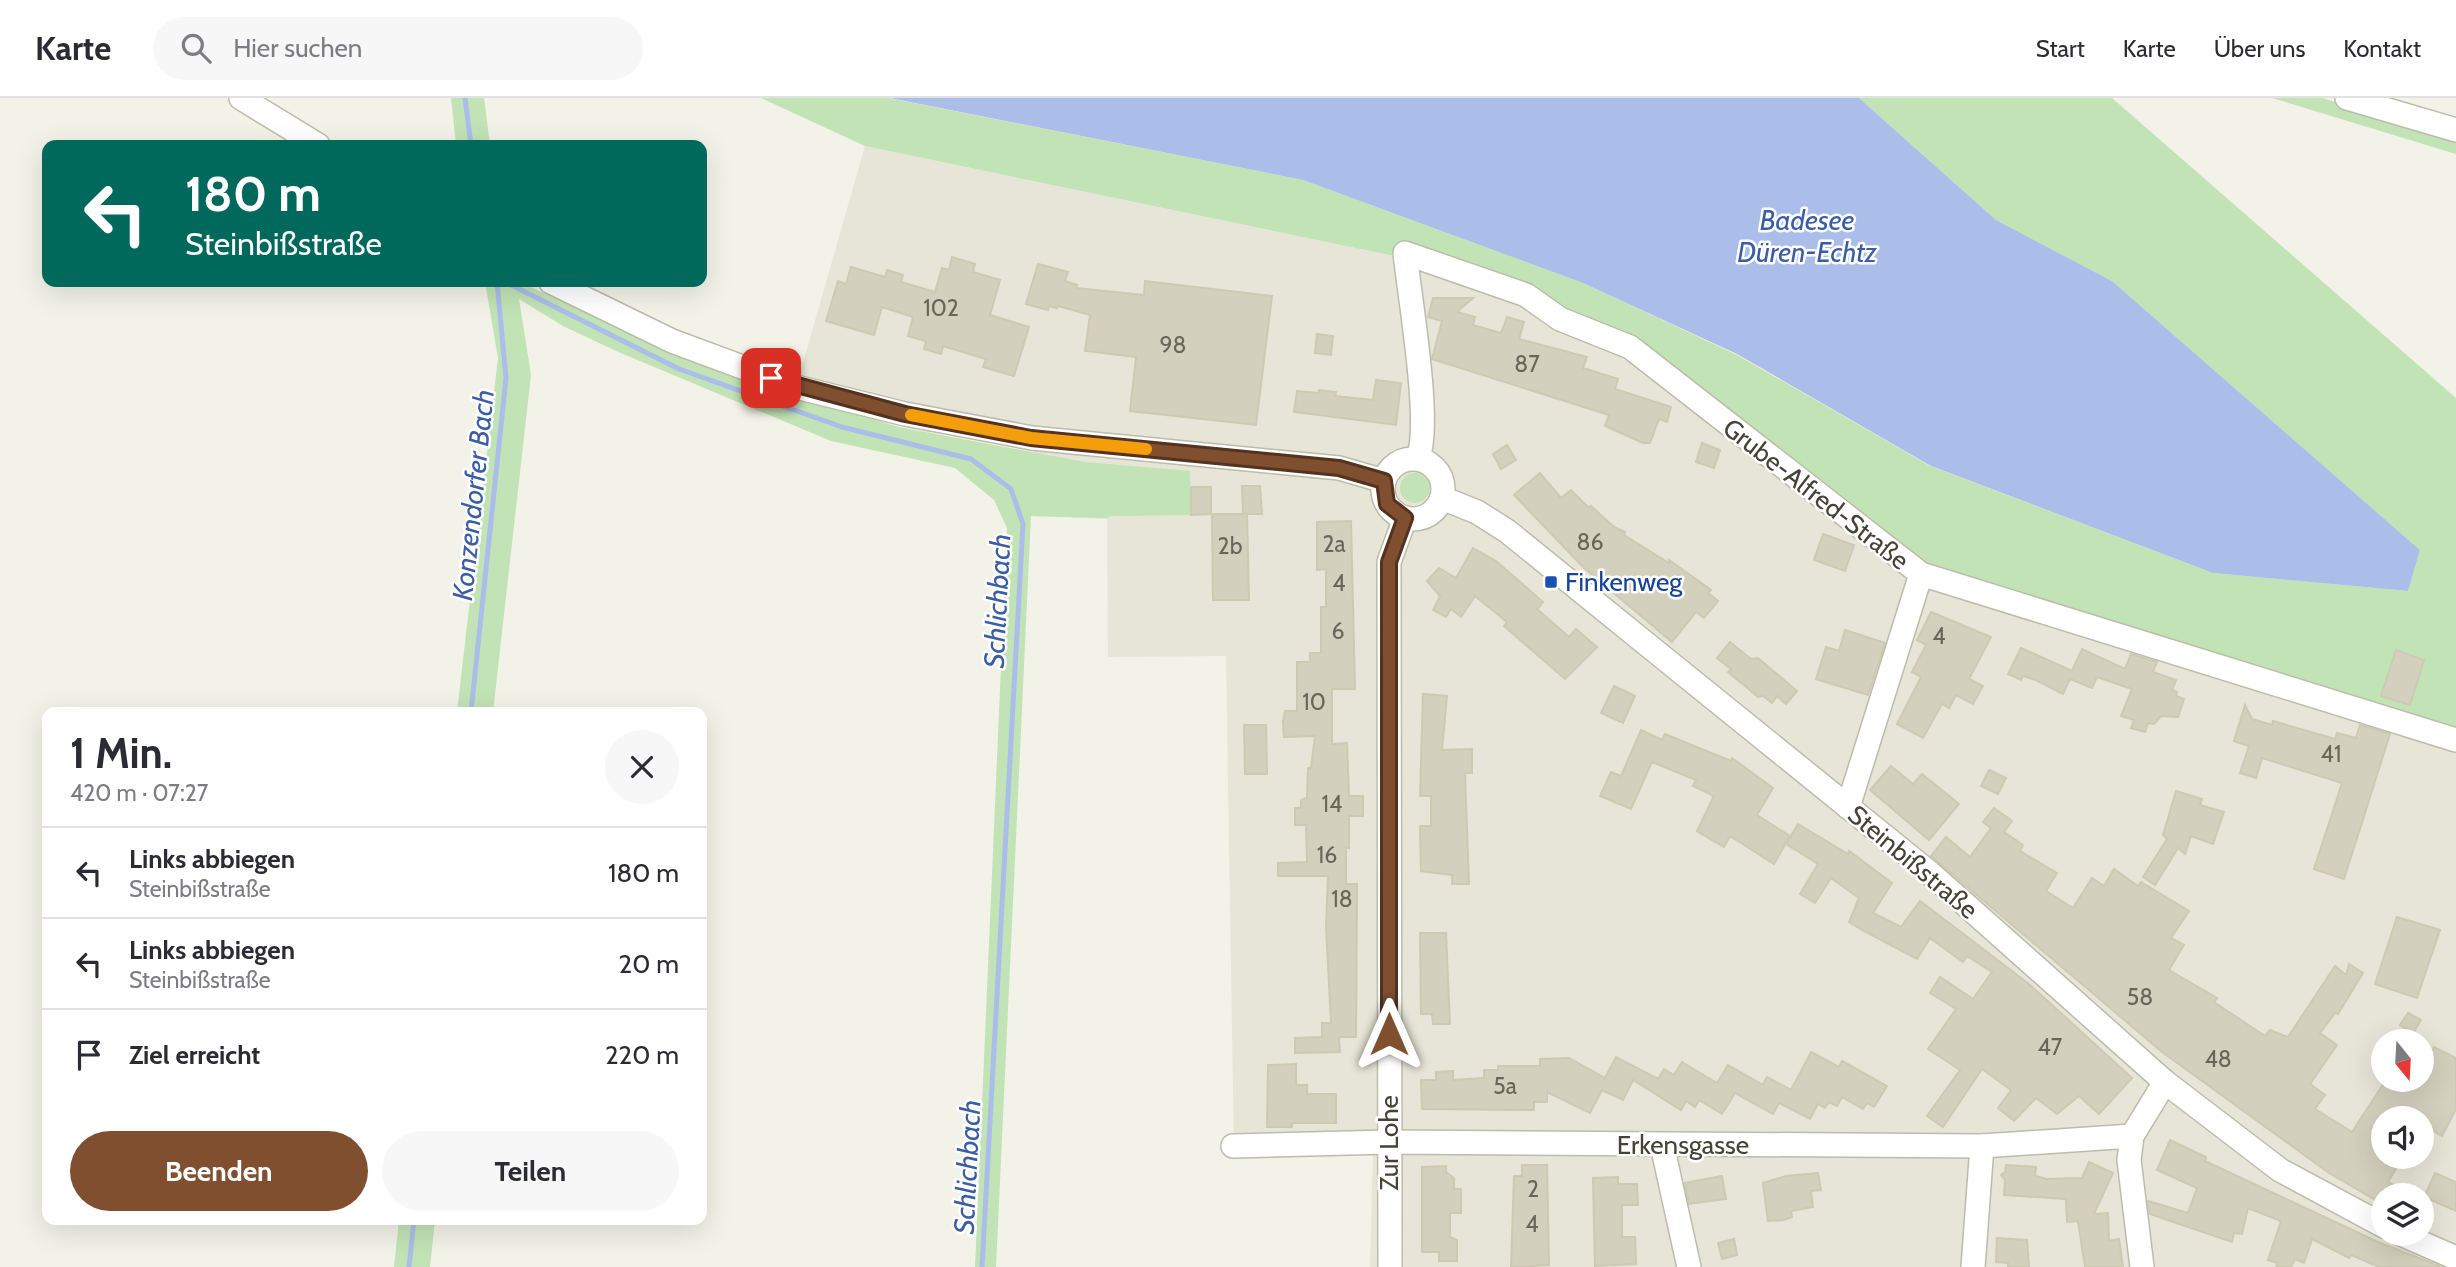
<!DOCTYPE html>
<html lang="de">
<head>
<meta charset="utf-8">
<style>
	:root { --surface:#fff; --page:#f7f7f7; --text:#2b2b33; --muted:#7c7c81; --line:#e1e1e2; --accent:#7f4f30 }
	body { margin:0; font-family:Cabin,sans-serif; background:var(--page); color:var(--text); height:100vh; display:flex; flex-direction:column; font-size:26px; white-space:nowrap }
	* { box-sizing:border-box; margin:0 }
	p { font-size:23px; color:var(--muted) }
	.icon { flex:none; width:38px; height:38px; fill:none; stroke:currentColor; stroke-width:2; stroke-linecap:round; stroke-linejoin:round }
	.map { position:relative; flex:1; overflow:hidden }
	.panel { position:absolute; left:42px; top:609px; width:665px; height:518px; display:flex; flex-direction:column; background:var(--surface); border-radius:14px; box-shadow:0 7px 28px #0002 }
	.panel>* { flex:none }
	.guide { position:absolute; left:42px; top:42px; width:665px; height:147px; border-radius:14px; box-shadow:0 7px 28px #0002; background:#00695c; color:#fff; overflow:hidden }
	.needle { width:46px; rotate:162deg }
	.buttons { position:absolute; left:2371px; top:931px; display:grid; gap:14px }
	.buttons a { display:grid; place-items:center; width:63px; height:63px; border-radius:50%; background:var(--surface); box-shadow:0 7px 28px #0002; font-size:35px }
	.pin { position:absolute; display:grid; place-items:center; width:60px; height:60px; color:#fff; margin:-30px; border-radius:14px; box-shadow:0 4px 10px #0006 }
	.me { position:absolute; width:77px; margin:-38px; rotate:0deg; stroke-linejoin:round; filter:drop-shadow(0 0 5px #0008) }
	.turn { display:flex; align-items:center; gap:24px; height:147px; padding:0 28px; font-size:32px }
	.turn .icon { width:91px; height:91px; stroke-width:2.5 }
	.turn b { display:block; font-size:49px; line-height:60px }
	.round { display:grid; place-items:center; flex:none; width:74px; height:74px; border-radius:37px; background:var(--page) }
	.overview { display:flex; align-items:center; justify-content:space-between; height:119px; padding:0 28px }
	h1 { font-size:42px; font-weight:800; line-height:52px }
	.primary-button { display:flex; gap:14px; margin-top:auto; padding:14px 28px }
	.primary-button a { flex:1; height:80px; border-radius:42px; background:var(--accent); color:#fff; font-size:28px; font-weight:800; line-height:80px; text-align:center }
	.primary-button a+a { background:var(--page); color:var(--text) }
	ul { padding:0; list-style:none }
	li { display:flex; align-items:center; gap:21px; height:91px; padding:0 28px; border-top:2px solid var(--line) }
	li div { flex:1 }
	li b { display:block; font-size:26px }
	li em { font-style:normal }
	header { display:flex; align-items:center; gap:42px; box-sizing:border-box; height:98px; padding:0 35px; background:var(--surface); border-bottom:2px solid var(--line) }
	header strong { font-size:33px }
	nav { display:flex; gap:38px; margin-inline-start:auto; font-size:24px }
	.search { width:490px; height:63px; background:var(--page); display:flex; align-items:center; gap:18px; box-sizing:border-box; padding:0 24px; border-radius:38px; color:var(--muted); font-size:26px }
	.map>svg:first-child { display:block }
	.residential { fill:#e6e5d7; fill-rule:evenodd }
	.green { fill:#c2e3b5 }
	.water { fill:#aabee9 }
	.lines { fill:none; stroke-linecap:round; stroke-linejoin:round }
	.stream { stroke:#aabee9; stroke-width:5 }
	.building { fill:#d3d0be; stroke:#cdcab2; stroke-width:2 }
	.minor-casing { stroke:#bdbcab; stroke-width:26 }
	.minor { stroke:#fff; stroke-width:23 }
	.route-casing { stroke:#53331f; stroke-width:18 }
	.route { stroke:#7f4f30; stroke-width:12 }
	.slow { stroke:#f59e0b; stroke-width:12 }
	.transit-dot { fill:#1a4fb4; stroke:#fff; stroke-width:2.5 }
	.labels { text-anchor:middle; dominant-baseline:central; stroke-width:5; stroke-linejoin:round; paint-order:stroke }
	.number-label { font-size:23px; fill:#686659 }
	.street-label { font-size:26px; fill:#454337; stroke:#fff }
	.transit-label { font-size:26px; fill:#164399; stroke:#fff; text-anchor:start }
	.water-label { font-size:28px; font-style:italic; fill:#3b5ca6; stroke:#fff }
</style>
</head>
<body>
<header>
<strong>Karte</strong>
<div class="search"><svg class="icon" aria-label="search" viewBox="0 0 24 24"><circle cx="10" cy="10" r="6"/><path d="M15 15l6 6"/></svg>Hier suchen</div>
<nav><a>Start</a><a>Karte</a><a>Über uns</a><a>Kontakt</a></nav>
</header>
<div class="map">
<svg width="2456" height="1169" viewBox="0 0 2456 1169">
	<rect width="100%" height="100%" fill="#f2f2e8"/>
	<path class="residential" d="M865,48l534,111 124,42 82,41 104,76 197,161 550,173v517h-1086l3,-115 -139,1 -8,-497 -118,1 -1,-138 -76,-3 3,-84 -236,-52zM2384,943h38v39h-38zM2384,1020h38v39h-38zM2384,1097h38v39h-38z"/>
	<g class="green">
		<path d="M451,0h33l6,47h-34z"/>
		<path d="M761,0h127l415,82 280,103 154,72 193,111 283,107 195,18 12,-41 -308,-269 -116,-61 -137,-122h253l344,300v337l-542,-172 -268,-212 -247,-94 -534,-111z"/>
		<path d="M2272,0h50l134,40v16z"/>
		<path d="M485,184h35l149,69 124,45 106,31 186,35 105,9 1,44 -81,1 -3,2 -76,-2 -35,751h-21l32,-739 -13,-28 -39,-32 -124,-27 -215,-90 -53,-25 -44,-27 12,76 -38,337h-36l41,-354z"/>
		<circle cx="1415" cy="390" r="15"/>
		<path d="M399,1122h36l-5,47h-36z"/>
	</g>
	<path class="water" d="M890,0h969l137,122 116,61 308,269 -12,41 -195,-18 -282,-107 -194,-112 -154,-71 -280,-103z"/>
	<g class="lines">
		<g class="stream">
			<path d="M465,0l6,47"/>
			<path d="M505,184l174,87 163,58 129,32 40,30 12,35 -41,743"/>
			<path d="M471,614l35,-334 -9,-96"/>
			<path d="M409,1169l5,-47"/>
		</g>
	</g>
	<g class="building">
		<path d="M952,159l23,7 -2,8 27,8 -10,35 39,12 -15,49 -31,-9 3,-8 -43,-13 -2,8 -17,-5 2,-8 -18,-5 5,-19 -31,-10 -8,28 -48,-14 12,-40 8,3 5,-17 34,10 2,-7 16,5 -2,7 34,10 7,-24 7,2z"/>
		<path d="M1038,166l30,8 -3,9 12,4 -1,3 68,7 1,-14 127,15 -16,129 -126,-14 6,-54 -51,-6 5,-36 -32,-9 -1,2 -8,-2 -1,4 -22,-6z"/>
		<path d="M1433,200h40l-16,14 18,5 -2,8 28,8 6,-16 17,5 -5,17 68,18 -4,11 35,11 -3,10 56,18 -4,15 -8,-3 -9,24h-7l-38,-17 4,-11 -177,-56 10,-38 -14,-4z"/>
		<path d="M1317,236l16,2 -2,19 -16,-2z"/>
		<path d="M1376,282l25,3 -5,42 -102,-13 3,-21 22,2v-3l17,2 -1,4 38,4z"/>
		<path d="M1702,345l18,7 -6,18 -18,-6z"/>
		<path d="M1507,347l9,15 -15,9 -8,-15z"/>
		<path d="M1540,375l21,25 10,-8 18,18 2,-2 23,21 11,5 -1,3 45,28v-3l42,30 -3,3 10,8 -14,17 -8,-6 -24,30 -88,-74 -70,-73z"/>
		<path d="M1242,388h18l2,28h-19z"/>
		<path d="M1191,389h20v27l-20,1z"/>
		<path d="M1212,416h35l2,86h-36z"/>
		<path d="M1351,423l4,168h-23v55l15,-1 2,53h14v20h-14v32h-3v36h11l-1,153h-17l1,15 -45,1v-15l27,-1v-14h9l-5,-96 2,-51h-50v-13l29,-1 -1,-37h-11v-17h6v-8l6,-2 1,-30h3l4,-32 -31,1 -1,-16 2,-10h12v-49h13v-9h11v-46h5v-38l-9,1v-48z"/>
		<path d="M1823,436l31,11 -9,26 -31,-11z"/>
		<path d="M1473,450l23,13 47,41 -6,7 32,28 7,-8 21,18 -32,32 -61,-53 3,-4 -32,-26 -14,21 -10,-8 -5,8 -13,-7 7,-14 -13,-15 12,-13 17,10z"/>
		<path d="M1931,514l60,25 -22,42 14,7 -10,18 -17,-9 -7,13 -7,-4 -19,34 -26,-14 24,-47 -9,-5 14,-27 -9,-5z"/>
		<path d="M1845,532l40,13 -17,52 -52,-16 10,-32 13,4z"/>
		<path d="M1730,544l21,17 7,-1 39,33 -11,13 -9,-8 -5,7 -9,-7 -5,1 -30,-25 3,-3 -14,-11z"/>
		<path d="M2021,550l51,23 10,-22 43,20 6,-15 26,8 -4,10 23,8 -4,10 5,2 -1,4 8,3 -6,18 -17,-1 -7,8 -6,-1 -3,9 -14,-4 3,-8 -13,-4 11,-27 -35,-12 -5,11 -22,-9 -7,15 -27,-14 -13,-4 -2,4 -13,-6z"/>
		<path d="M2396,552l28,10 -14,45 -29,-9z"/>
		<path d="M1614,588l21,10 -12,27 -22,-10z"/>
		<path d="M1423,596l24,2 -5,54 30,-1v24h-7l4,111h-17v-9l-31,-4 -1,-45h11v-30h-11z"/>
		<path d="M2245,607l7,14 20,6 1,-4 62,18 2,-6 19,5 4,-13 30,9 -46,145 -30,-10 28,-86 -80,-25 -6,20 -16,-5 9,-27 -15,-5z"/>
		<path d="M1244,627h22l1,49h-22z"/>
		<path d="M1641,632l21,10 3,-6 66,27 1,-3 41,30 -16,27 33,21 -16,28 -44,-28 -6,11 -27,-16 17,-35 -21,-10 3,-6 -44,-18 -21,47 -31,-13 11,-24 10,4z"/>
		<path d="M1891,668l22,18 9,-10 37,30 -30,36 -59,-50z"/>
		<path d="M1989,672l17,8 -8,16 -17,-8z"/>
		<path d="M2176,693l26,8 -2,6 24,7 -11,32 -22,-8 -6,18 -7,-6 -23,37 -12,-8 24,-38 -4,-4z"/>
		<path d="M1994,710l18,13 -8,11 19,13 -3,6 37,22 -11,18 27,17 19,-30 12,8 10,-17 24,17 3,-4 48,29 -18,27 13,7 -15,25 48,28 -3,4 51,34 5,-6 18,7 47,-71 11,9 3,-11 14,9 -25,41 -3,-1 -15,20 17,12 -27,39 15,11 -10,14 37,23 34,-52 23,11 6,-11h7v-12l12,-21 22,11v51l-14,27 -20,-11v-7h-38v39h19l-15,25 26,13h-30v10l-55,-32 -167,-121 -231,-196 15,-19 24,20 21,-29 -8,-6z"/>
		<path d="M1798,726l50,30 1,-3 43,32 -19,30 28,14 19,-26 109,83 103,94 -33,36 -20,-18 -22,18 -21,-16 -22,23 -16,-13 13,-18 -29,-21 -39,58 -16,-11 33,-46 -32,-21 28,-40 -26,-16 10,-16 33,22 19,-27 -25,-16 -4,6 -33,-24 -13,21 -55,-29 -13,-8 10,-24 -28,-20 -16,25 -15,-9 18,-30 -32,-20z"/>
		<path d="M2397,819l43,13 -23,68 -42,-14z"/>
		<path d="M1420,835h26l4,91h-17l-1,-10h-11z"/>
		<path d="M2408,915l13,7 -8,13 -13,-8z"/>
		<path d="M1811,954l28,15 3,-6 45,25 -13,21 -7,-4 -4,6 -21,-12 -5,9 -8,-4 -4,6 -7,-4 -8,15 -31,-16 -6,11 -38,-21 -13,21 -23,-14 -4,7 -9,-6 -5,9 -48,-30 -10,20 -21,-10 -12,23 -43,-21v10h-13v8l-112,-1 -1,-29h15v-8l17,-1v9l31,-2v-8h14v-4h42v-7l29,-1 36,20 11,-21 42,22 6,-10 10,6 8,-13 35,21 11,-18 35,20 4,-8 24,13z"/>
		<path d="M1296,966v21h11v9h29v29h-44v4h-25l1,-62z"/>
		<path d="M2170,1042l36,17 -1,4 173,81 64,25h-63l-28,-12 -2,3 -37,-19 -8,24 -9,-4 -4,8h-15l2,-4 -10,-3 13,-39 -33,-13 -6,26 -8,-1 -2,9 -82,-28 -2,-13 40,12 9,-25 -40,-18z"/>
		<path d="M2089,1064l24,11 -19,41 14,-1 1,28 10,-2 4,28h-38l-7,-46 -11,1 -1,-23 -62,-4 1,-15 -4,-5 4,-3 1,-7 30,2 -1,9 12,3 35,-1z"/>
		<path d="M1522,1067h25l2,100 -38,2 3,-91h8z"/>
		<path d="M1446,1068v6l8,6v11h7v24h-11v24l7,3v21h-18v-9h-17v-85z"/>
		<path d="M1818,1075l3,17 -10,1 2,16 -22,4 1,6 -8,3 -16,1 -5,-38 23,-7z"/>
		<path d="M2435,1075l21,9v29l-32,-14z"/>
		<path d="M1722,1078l4,23 -37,5 -4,-21z"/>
		<path d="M1618,1079v7h19l1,21h-16v32h13l1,27 -41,2 -2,-88z"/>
		<path d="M1997,1140l30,2 2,27h-21v-4l-12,-1z"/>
		<path d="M1734,1141l3,16 -15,4 -4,-16z"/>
	</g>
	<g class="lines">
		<g class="minor-casing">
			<g id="minor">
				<path d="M241,0l77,47"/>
				<path d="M2347,0l109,32"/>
				<path d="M551,184l121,59 124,46 109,27 127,24 307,30 45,13"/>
				<path d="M1417,361c16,-30 -8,-165 -12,-206l121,42 34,24 70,28 291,227 535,166"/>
				<circle cx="1413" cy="391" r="30"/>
				<path d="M1442,400l35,14 30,19 163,132 260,210 235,209 115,88 104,56"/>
				<path d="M1848,709l73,-233"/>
				<path d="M1662,1047l27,122"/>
				<path d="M1233,1048l156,-4 593,4 150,-10"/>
				<path d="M2401,1136l55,24"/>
				<path d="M1390,1169l-1,-705 16,-44"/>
				<path d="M1973,1169l9,-121"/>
				<path d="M2142,1169l-13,-107 3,-24 33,-54"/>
			</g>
		</g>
		<use href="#minor" class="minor"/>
	</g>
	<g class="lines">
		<g class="route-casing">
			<path id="route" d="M771,280l134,36 126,24 308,30 45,13 3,23 18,14 -16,44v472"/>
		</g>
		<use href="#route" class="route"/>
		<path class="slow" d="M911,317l120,23 115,11"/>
	</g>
	<rect class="transit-dot" x="1544" y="477" width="14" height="14" rx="3.5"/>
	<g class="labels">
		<g class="number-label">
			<text x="941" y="210">102</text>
			<text x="1173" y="247">98</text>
			<text x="1527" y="266">87</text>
			<text x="1590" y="444">86</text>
			<text x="1334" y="446">2a</text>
			<text x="1230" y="448">2b</text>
			<text x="1339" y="485">4</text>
			<text x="1338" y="533">6</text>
			<text x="1939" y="538">4</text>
			<text x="1314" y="604">10</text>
			<text x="2331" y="656">41</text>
			<text x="1332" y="706">14</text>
			<text x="1327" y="757">16</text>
			<text x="1342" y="801">18</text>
			<text x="2140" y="899">58</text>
			<text x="2050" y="949">47</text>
			<text x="2218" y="961">48</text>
			<text x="1505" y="988">5a</text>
			<text x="1533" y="1091">2</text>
			<text x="1532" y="1126">4</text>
		</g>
		<g class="street-label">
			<text transform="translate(1816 396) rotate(38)">Grube-Alfred-Straße</text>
			<text transform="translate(1913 764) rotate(40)">Steinbißstraße</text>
			<text transform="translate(1389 1045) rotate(-90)">Zur Lohe</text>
			<text x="1683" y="1047">Erkensgasse</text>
		</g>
		<g class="transit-label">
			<text x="1565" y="484">Finkenweg</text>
		</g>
		<g class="water-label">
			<text x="1807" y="122">Badesee<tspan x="1807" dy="32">Düren-Echtz</tspan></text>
			<text transform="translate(473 397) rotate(-84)">Konzendorfer Bach</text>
			<text transform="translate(997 503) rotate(-87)">Schlichbach</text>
			<text transform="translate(967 1069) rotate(-87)">Schlichbach</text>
		</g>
	</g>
</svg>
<div class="buttons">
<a><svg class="needle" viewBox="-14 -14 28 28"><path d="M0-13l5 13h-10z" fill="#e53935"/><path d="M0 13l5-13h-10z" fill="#7c7c81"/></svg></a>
<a><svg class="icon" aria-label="sound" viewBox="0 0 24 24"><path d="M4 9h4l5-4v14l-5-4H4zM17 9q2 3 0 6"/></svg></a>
<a><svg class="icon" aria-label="layers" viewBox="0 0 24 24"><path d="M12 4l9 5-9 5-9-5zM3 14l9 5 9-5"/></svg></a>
</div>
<div class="pin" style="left:771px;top:280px;background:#d93025"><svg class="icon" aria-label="arrive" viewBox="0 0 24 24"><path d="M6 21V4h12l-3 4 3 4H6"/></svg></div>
<svg class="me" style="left:1389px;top:936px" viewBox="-20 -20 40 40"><path d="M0-17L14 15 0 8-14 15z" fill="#7f4f30" stroke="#fff" stroke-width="4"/></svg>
<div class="guide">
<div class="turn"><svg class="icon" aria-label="left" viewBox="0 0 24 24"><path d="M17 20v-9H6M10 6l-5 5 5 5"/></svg><div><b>180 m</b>Steinbißstraße</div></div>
</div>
<section class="panel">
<div class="overview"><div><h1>1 Min.</h1><p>420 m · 07:27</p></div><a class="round"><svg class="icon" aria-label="close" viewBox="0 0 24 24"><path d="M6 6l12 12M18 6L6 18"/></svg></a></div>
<ul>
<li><svg class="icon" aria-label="left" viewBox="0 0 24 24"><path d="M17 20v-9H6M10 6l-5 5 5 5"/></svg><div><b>Links abbiegen</b><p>Steinbißstraße</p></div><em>180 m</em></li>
<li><svg class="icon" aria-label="left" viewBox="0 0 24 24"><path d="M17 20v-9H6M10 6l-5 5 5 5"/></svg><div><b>Links abbiegen</b><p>Steinbißstraße</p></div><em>20 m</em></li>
<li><svg class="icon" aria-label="arrive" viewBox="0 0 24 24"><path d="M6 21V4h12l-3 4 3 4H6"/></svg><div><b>Ziel erreicht</b></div><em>220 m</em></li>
</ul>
<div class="primary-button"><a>Beenden</a><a>Teilen</a></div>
</section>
</div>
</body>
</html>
